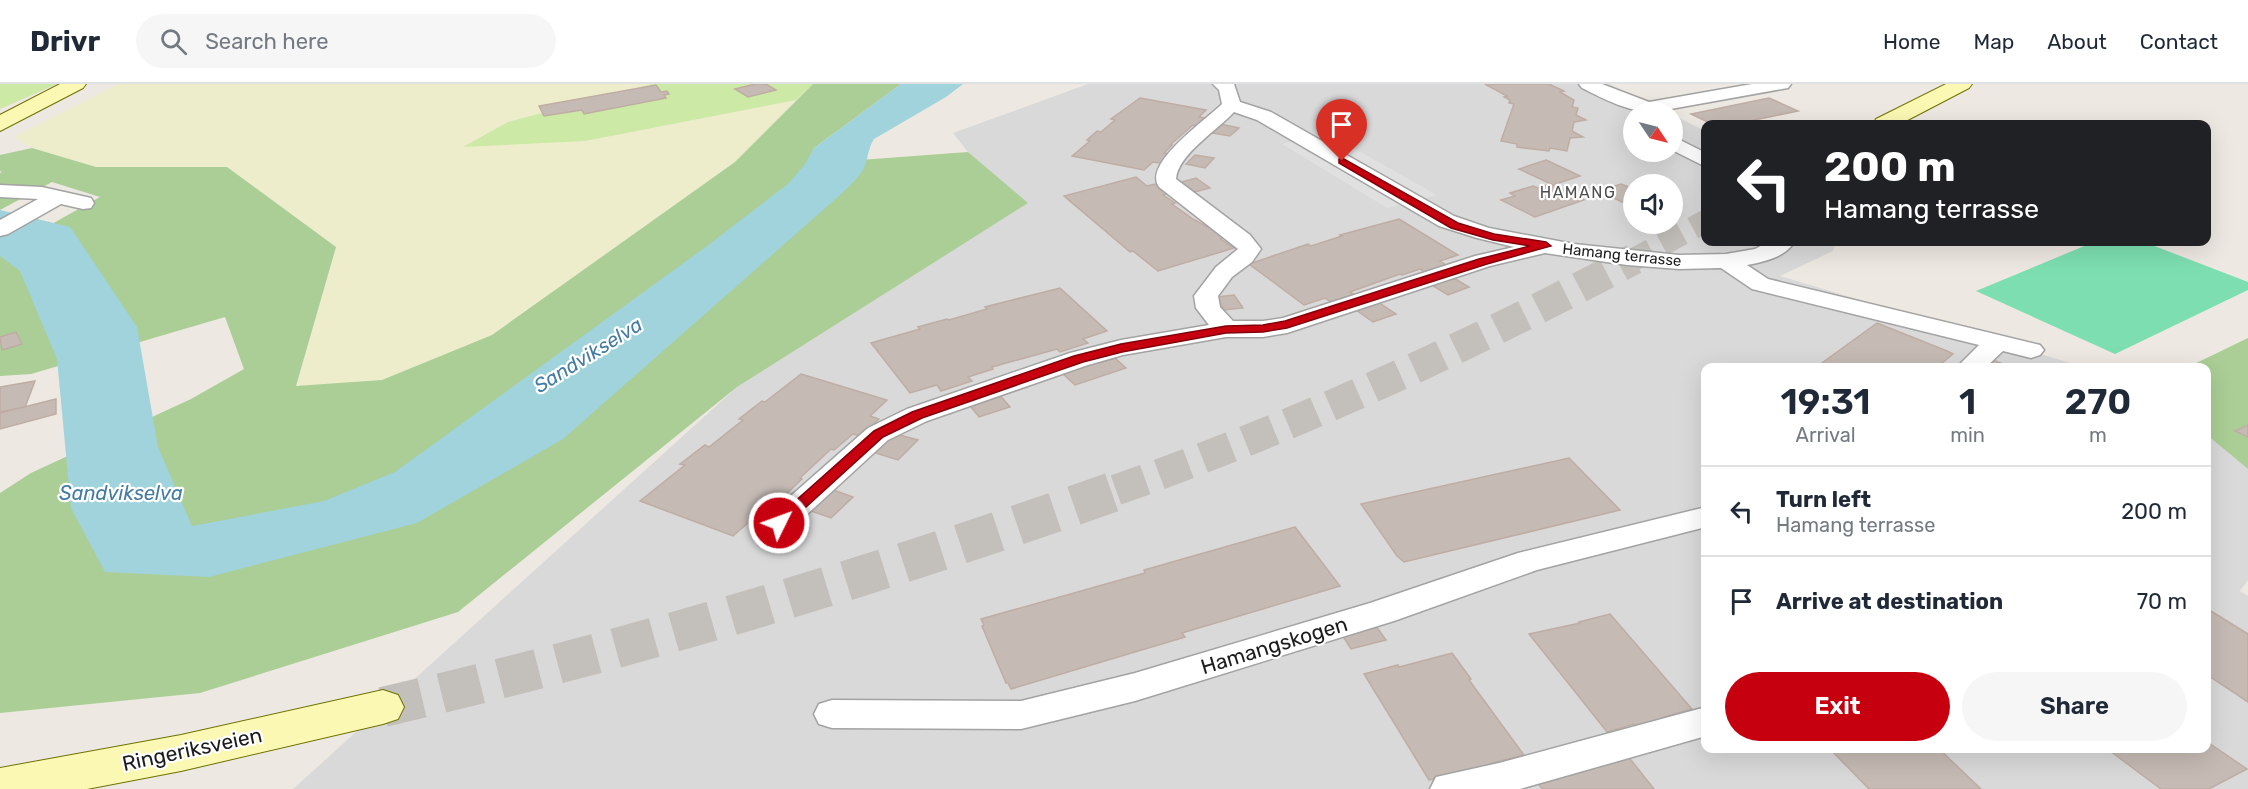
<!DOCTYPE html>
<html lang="en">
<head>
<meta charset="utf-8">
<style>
	:root { --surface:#fff; --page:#f6f6f7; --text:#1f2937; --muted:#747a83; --line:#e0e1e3; --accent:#c7000f }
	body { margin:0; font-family:Rubik,sans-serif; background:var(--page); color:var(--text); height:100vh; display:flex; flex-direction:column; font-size:22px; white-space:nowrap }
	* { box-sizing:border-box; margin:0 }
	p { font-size:20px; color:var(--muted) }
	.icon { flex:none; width:33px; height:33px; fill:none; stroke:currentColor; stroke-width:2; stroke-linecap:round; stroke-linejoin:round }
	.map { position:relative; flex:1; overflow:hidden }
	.side { position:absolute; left:1701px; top:279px; width:510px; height:390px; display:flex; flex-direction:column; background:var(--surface); border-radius:12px; box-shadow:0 6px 24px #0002 }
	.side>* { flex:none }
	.hud { position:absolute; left:1701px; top:36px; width:510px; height:126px; border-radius:12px; box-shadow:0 6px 24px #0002; background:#202124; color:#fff; overflow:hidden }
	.needle { width:39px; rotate:125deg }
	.tools { position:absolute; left:1623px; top:18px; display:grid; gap:12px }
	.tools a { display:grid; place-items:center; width:60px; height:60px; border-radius:50%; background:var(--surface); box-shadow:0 6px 24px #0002; font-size:30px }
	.pin { position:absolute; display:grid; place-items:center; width:51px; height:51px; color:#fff; margin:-62px -26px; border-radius:50% 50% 50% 0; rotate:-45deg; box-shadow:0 0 6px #0007 }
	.pin .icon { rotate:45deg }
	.me { position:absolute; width:66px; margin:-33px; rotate:48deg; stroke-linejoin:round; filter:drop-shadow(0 0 4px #0008) }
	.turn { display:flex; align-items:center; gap:21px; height:126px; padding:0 24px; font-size:27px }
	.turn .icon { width:78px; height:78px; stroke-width:2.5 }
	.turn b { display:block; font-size:42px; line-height:51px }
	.eta { display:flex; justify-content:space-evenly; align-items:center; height:102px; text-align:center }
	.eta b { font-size:36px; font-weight:600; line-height:42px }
	.cta { display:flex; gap:12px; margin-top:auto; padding:12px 24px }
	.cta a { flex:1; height:69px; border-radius:36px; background:var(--accent); color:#fff; font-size:24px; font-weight:600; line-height:69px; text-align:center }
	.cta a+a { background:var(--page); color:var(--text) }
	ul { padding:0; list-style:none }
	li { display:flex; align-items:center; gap:18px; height:90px; padding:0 24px; border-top:2px solid var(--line) }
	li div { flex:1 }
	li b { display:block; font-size:22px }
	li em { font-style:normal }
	header { display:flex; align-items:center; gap:36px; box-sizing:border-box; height:84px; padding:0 30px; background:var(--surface); border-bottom:2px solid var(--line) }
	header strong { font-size:28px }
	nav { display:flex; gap:33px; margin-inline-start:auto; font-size:21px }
	.search { width:420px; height:54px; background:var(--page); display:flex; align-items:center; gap:15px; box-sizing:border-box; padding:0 21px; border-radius:33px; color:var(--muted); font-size:22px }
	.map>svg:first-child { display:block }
	.residential { fill:#dad9d9; fill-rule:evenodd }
	.farmland { fill:#ededcb }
	.grass { fill:#cce9a5 }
	.forest { fill:#aace95 }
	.pitch { fill:#7ddfb1 }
	.parking { fill:#e0e0e0 }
	.water { fill:#a0d3dc }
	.building { fill:#c5bab4; stroke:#bfada3; stroke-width:1.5 }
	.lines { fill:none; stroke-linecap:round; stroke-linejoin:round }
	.secondary-tunnel-far2 { stroke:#c3bfba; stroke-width:23; stroke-dasharray:23 12; stroke-linecap:butt }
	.secondary-tunnel-far1 { stroke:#c3bfba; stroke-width:31; stroke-dasharray:31 15; stroke-linecap:butt }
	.secondary-tunnel { stroke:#c3bfba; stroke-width:40; stroke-dasharray:40 20; stroke-linecap:butt }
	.street-casing { stroke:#a3a3a3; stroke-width:3 }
	.secondary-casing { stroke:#6f7203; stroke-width:2 }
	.street { fill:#fff; fill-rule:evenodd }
	.secondary { fill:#faf8b2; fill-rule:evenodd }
	.route { fill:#c7000f; stroke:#81000a; stroke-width:1.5 }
	.labels { text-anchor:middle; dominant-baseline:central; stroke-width:4.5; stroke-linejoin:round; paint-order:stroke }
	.far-street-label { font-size:15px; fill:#1c1c1c; stroke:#fff }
	.far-neighbourhood-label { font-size:16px; letter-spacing:1.5px; fill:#4f4f4f; stroke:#fff }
	.water-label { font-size:20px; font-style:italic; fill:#447ba4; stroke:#fff }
	.near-street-label { font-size:21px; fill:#1c1c1c; stroke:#fff }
</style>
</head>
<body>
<header>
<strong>Drivr</strong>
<div class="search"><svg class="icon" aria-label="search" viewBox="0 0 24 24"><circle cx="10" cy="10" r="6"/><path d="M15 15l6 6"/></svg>Search here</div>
<nav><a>Home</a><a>Map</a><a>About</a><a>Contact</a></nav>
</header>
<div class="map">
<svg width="2248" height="705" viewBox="0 0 2248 705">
	<rect width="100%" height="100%" fill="#ede8e1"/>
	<path class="residential" d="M1088,0h521l59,28h-34v40h38l1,-37 32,16 1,111h130l-3,9 -53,25 304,91 -378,1v380h500l1,-313 41,34v111l-8,11 8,5v193h-1955l444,-402 290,-184 -59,-51 -15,-19zM1634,100h38v40h-38z"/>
	<path class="farmland" d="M118,0h534l-144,38 77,19 211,-41 -61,62 -243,173 -110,45 -86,7 40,-140 -109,-80h-131l-64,-19 -18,-11z"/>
	<g class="grass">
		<path d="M0,0h57l-57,25z"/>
		<path d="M652,0h161l-17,16 -211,41 -122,6 45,-25z"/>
	</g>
	<g class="forest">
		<path d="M813,0h88l-87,64 -8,16 162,-12 60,51 -291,184 -279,225 -258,81 -200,20v-220l31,-20 160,-74 53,-30 -19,-52 -194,57 -31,2v-123l100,-56 -48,-15 -52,28v-37l2,-1 -2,-1v-16l32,-7 64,19h131l109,80 -40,139 86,-6 110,-45 243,-173z"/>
		<path d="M2248,254v131l-41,-34 -1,-67h-20z"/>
	</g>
	<path class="pitch" d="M2094,158h50l104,40v8l-133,64 -139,-63z"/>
	<path class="parking" d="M1325,48l112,63 -50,13 -105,-64z"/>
	<path class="water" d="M901,0h62l-17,13 -72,42c-6,9 -6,20 -10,29 -6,11 -16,19 -24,27l-277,244 -146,84 -208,54 -104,-5 -34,-64 -14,-149 -37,-88 -20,-15v-46l70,17 67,100 21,120 34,79 132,-25 71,-29 312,-226 82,-63 16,-19 9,-16z"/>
	<g class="building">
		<path d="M755,0h11l10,6 -28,7 -13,-8z"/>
		<path d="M1485,0h64l15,7 -4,1 14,8 -2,7 6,1 -2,7 10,5 -12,2 -2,9 11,6 -13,1 -3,13 -17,-3 -1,3 -32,-4v-3l-16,-3 13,-37 -5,-1 1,-3 -6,-3 3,-1z"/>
		<path d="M656,1l5,7 6,-1 2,3 -5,1 2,3 -82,16 -2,-4 -38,6 -5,-10z"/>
		<path d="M1140,14l66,12 -7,7 7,1 -8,8 -5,-1 -23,20h2l-8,8 6,1 -10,9 -7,-1 -9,8 -72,-14 18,-15 -3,-1 10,-9 4,1 14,-12 -4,-1z"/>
		<path d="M1769,14l29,13 -63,13h-23l-21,-10z"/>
		<path d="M1220,40l19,4 -9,8 -18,-3z"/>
		<path d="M1195,71l19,3 -9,10 -19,-4z"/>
		<path d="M1546,76l34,16 -27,9 -34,-16z"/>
		<path d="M1136,93l11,9 8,-2 13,9 -5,2 12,8 -3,1 21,15 14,8 6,-2 15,11 -8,3 14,9 -76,23 -25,-20 -3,1 -66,-56z"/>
		<path d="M1196,94l14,10 -19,5 -13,-10z"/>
		<path d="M1550,100l34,16 -49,17 -34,-17 14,-4 -5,-3 23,-7 5,2z"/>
		<path d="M1621,100l13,5v14l-6,2 -29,-14z"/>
		<path d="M1399,135l59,36 -18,6 6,4 -21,7 -5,-3 -18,6 -2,-1 -50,18 5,3 -23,8 -7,-5 -21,7 -55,-41 59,-20 3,2 31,-10 -2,-1z"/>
		<path d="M1452,193l17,10 -21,8 -18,-11z"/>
		<path d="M1060,204l47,43 -24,8 5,4 -28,9 -3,-3 -65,18 1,2 -25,8 4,4 -31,10 -4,-6 -27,8 -39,-50 49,-14 -2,-2 29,-8 2,1 38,-11 -2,-2z"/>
		<path d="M1234,211l9,13 -19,2 -8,-13z"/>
		<path d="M1378,218l18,12 -23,8 -17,-12z"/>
		<path d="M1877,239l70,28 6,3 -17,14h-121z"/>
		<path d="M16,248l6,12 -20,6 -2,-13z"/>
		<path d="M1115,274l11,10 -51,17 -14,-13 36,-12 3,3z"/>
		<path d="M1993,276l20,8h-29z"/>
		<path d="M801,290l86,26 -17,16 9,3 -19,17 -7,-2 -19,16 -3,-1 -31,29 2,1 -19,18 7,2 -24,21 -10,-4 -23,20 -93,-35 45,-36 -5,-1 25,-19 4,2 34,-27 -4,-1 23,-18 3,1z"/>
		<path d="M35,297l-10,26 -25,5v-25z"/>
		<path d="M997,308l13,15 -31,10 -12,-15z"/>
		<path d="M56,315v15l-56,15v-16z"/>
		<path d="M2248,341v12l-13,-6z"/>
		<path d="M892,349l26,7 -20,20 -26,-8z"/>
		<path d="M1569,374l51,52 -216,52 -7,-6 -36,-52z"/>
		<path d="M828,404l25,9 -22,21 -26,-9z"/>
		<path d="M1295,443l45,59 -158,47 3,4 -174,52 -3,-6h-2l-24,-57 2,-1 -3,-6 164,-46 -1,-3z"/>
		<path d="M2206,524l42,26v68l-42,-28z"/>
		<path d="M1610,530l82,95 -28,8 7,9 -29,8 -8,-10 -27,8 -78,-98 51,-11 -1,-1z"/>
		<path d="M1376,542l10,14 -35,9 -9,-14z"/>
		<path d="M1452,569l19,26 -2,1 55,75 -32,8 7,10 -32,9 -6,-11 -32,9 -65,-106 34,-9 1,2z"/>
		<path d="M2206,657l41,28 -38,20h-48l-55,-41h100z"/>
		<path d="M1829,664h109l43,41h-112z"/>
		<path d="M1623,666l31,39h-112l-9,-13z"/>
	</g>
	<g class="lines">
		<path class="secondary-tunnel-far2" d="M1631,177l75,-40"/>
		<path class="secondary-tunnel-far1" d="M1116,406c179,-63 350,-142 518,-231"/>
		<path class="secondary-tunnel" d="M383,623c250,-58 496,-132 738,-218"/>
		<g class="street-casing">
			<g id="street">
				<path d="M1213,0h21l6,18 31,10 183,104 35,12 85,16 105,11 47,-1 29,-5 13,-7h26c-8,15 -31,20 -47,23l21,14 272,66 4,5 -4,5 -9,3 -28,-7 -18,17h-29l23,-23 -227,-56 -31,-21 -42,1 -52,-4 -82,-12 -55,13 -203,67 -24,4h-37l-103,18 -35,10 -161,56 -39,19 -98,90 -11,3 -11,-3 -5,-7 5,-7 100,-88 39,-19 163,-56 51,-13 88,-15 -13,-17 -2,-12 22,-29 22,-18 -79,-62c-17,-23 48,-68 63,-83l-3,-14zM1234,28l23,8 182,106 38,12 37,9 -39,9 -192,62 -20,3h-30l-13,-14 -2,-11 14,-19 20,-15 9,-13 -11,-14 -74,-56c2,-25 42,-49 58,-67z"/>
				<path d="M1579,0h23l47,18 103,-18h39l-3,4 -6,1 -128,23c-26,0 -50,-13 -72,-24z"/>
				<path d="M1672,52l34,17v14l-34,-17z"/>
				<path d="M0,101l42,2 49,11 3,5 -3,5 -8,1 -22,-5 -53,30 -8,2v-16l38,-21 -38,-2z"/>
				<path d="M1706,423v20l-169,43 -143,51 -259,80 -114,28 -189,-1 -13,-4 -5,-10 5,-10 13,-4 189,1 114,-28 235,-70 148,-50z"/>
				<path d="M1706,623v29l-186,53h-90l6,-12 63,-14z"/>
			</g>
		</g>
		<g class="secondary-casing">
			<g id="secondary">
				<path d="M60,0h26l-3,4 -83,43v-16z"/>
				<path d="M1946,0h26l-3,4 -69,36h-27l3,-5z"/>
				<path d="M383,606l15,5 6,12 -6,12 -15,5 -202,47 -94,18h-87v-21l181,-33z"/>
			</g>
		</g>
		<use href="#street" class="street"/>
		<use href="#secondary" class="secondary"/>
	</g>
	<path class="route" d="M1342,74l116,65 36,11 52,8 5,4 -64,18 -200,64 -24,4 -37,1 -104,19 -39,10 -161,56 -39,19 -99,90h-10l-3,-4 3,-3 100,-89 38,-19 162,-56 47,-12 105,-18 37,-1 22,-4 194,-62 51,-13 -37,-6 -42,-12 -112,-65v-4z"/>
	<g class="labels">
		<g class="far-street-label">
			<text transform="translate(1622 171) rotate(6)">Hamang terrasse</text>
		</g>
		<g class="far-neighbourhood-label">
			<text x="1578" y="108">HAMANG</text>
		</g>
		<g class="water-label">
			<text transform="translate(588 271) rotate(-32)">Sandvikselva</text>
			<text x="121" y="409">Sandvikselva</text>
		</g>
		<g class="near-street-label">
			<text transform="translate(1274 561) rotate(-17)">Hamangskogen</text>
			<text transform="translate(192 665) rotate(-12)">Ringeriksveien</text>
		</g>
	</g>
</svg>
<div class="tools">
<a><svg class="needle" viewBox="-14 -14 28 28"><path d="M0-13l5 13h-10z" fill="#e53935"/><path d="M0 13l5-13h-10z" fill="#747a83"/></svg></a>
<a><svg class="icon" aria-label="sound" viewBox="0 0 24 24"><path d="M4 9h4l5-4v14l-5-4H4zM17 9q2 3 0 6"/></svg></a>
</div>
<div class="pin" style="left:1342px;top:77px;background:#d93025"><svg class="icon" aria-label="arrive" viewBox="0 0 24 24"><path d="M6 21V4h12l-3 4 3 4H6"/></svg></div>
<svg class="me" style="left:779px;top:439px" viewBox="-20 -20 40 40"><circle r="17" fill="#c7000f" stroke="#fff" stroke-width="3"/><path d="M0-11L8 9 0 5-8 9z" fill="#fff"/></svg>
<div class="hud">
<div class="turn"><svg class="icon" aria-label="left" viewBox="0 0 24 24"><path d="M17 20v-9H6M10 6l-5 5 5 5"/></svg><div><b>200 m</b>Hamang terrasse</div></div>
</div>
<section class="side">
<div class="eta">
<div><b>19:31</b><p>Arrival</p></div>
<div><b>1</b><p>min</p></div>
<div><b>270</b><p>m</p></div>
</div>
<ul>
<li><svg class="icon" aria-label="left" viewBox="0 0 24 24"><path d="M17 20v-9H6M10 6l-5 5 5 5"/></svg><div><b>Turn left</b><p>Hamang terrasse</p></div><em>200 m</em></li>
<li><svg class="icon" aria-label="arrive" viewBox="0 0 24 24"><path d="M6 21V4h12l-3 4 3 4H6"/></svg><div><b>Arrive at destination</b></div><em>70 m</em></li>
</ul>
<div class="cta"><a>Exit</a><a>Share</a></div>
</section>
</div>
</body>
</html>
